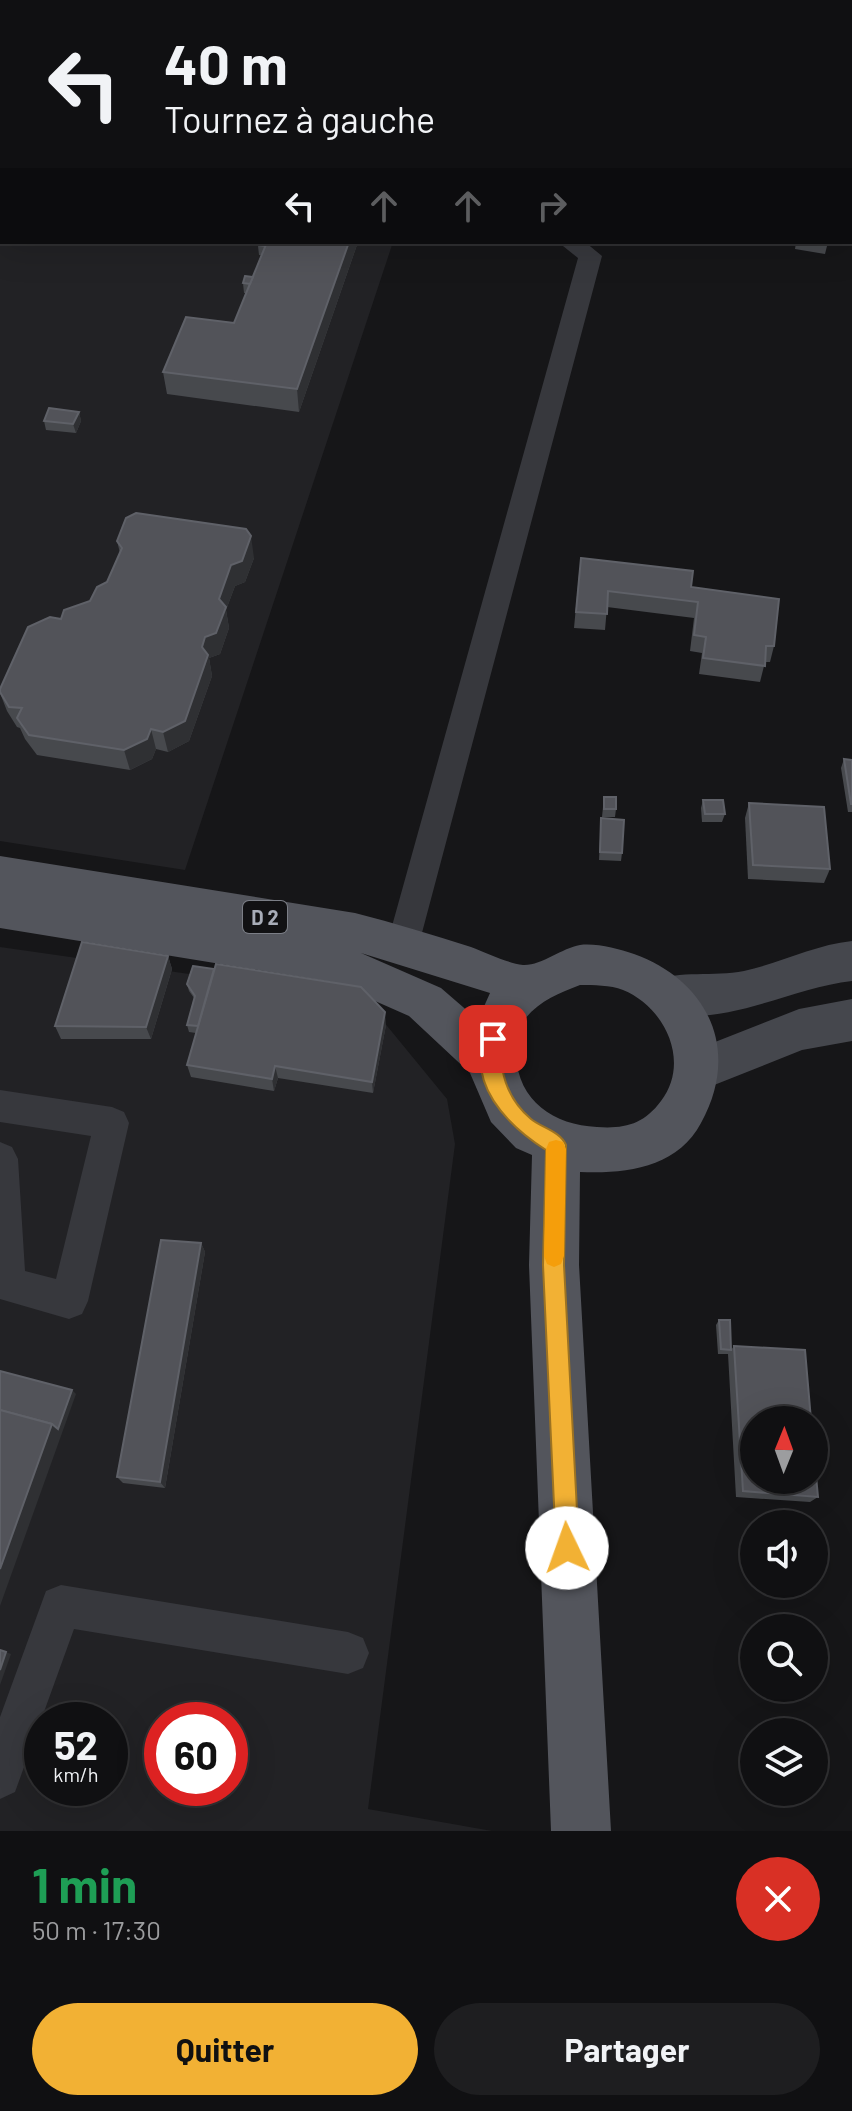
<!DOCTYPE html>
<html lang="fr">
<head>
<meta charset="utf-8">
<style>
	:root { --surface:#101012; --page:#1e1e20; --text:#f1f3f6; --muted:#9c9d9f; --line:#303032; --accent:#f2b134 }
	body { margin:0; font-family:Barlow,sans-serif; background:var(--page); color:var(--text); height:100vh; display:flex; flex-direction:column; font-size:30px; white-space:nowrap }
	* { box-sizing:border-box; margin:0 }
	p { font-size:26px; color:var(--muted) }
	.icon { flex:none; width:44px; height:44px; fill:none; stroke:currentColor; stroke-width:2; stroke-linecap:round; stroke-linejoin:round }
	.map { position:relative; height:1831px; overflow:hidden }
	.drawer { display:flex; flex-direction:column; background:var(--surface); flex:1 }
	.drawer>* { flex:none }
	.banner { position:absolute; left:0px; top:0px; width:852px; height:244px; box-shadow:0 8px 32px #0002,0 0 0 2px var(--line); background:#101012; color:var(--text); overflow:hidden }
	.needle { width:52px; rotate:1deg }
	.fabs { position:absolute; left:740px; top:1406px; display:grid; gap:16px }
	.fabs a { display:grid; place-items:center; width:88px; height:88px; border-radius:50%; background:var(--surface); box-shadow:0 8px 32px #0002,0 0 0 2px var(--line); font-size:40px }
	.speed { position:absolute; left:24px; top:1702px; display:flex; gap:16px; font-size:40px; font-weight:700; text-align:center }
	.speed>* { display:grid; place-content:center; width:104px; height:104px; border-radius:50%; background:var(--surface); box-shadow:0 8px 32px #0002,0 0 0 2px var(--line); line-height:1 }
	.speed small { font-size:20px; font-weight:400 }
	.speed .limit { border:12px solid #d22; background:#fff; color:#111 }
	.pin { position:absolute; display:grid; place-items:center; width:68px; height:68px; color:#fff; margin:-34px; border-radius:16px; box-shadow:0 4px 12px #0006 }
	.me { position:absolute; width:88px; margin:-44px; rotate:357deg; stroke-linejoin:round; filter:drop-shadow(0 0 6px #0008) }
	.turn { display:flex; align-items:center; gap:28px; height:168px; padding:0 32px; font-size:36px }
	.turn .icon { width:104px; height:104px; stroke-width:2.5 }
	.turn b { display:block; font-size:56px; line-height:68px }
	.lanes { display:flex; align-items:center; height:76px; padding:0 32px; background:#0003; justify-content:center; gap:40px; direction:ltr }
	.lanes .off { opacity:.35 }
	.round { display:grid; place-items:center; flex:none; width:84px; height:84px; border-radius:42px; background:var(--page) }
	.summary { display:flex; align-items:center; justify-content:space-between; height:136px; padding:0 32px }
	h1 { font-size:48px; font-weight:700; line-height:60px; color:#1e9e55 }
	.primary-button { display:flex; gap:16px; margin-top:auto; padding:16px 32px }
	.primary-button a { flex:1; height:92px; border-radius:48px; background:var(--accent); color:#111; font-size:32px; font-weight:700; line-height:92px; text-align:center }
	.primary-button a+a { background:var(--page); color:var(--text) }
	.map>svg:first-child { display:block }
	.built { fill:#222225; fill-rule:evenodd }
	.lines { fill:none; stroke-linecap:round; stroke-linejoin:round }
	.service { fill:#37383d; fill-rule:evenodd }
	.secondary { fill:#45474d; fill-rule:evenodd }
	.primary { fill:#53555c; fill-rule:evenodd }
	.wall { fill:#47494d }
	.shaded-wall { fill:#2f3033 }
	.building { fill:#525359; stroke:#5f6168; stroke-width:2 }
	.route { fill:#f2b134; stroke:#9d7322; stroke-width:2 }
	.slow { fill:#f59e0b }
	.labels { text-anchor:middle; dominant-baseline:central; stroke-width:7; stroke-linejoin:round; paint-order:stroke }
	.shield { fill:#111113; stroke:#7b7e86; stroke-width:2 }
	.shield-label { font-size:20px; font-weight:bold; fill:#a8adb8 }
</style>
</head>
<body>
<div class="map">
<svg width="852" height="1831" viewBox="0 0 852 1831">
	<rect width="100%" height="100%" fill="#161618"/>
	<g class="built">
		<path d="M0,0l331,2h-329v240h391l-208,628 -185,-29z"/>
		<path d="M0,947l365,52 82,100 8,45 -87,665 124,22h-492zM42,1720h68v68h-68zM162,1720h68v68h-68z"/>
	</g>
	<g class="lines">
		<g class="service">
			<path d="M558,242h27l17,14 -183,688 -5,10 -11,4 -11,-4 -5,-10 191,-686z"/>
			<path d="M0,1090l112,17 12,5 5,11 -41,178 -6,13 -13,5 -69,-20v-157l12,5 6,12 7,112 31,8 35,-143 -91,-14z"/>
			<path d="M61,1585l287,47 15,6 6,15 -6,15 -15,6 -274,-45 -59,163 -15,7v-82l46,-126z"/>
		</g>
		<g class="secondary">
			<path d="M852,941v40c-65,7 -135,52 -201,28l-7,-14 7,-14c30,-11 62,-4 93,-10 37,-8 70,-26 108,-30z"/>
			<path d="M852,999v42l-50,9 -103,41 -17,-6 -6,-15 6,-15 117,-46z"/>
		</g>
		<path class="primary" d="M0,856l355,57c39,10 78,22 116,34 16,6 36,16 52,18 18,1 39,-17 57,-20 17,-2 38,4 54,9 75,27 107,97 67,169 -24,45 -75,51 -121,49l-1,93 32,566h-60l-22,-566 3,-110 -16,-7 -25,-26 -21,-49 -61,-57 -77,-34 -332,-54zM361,953l129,40 -12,27 -37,-32zM580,985c14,0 30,0 43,5 42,17 68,72 38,111 -17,23 -36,28 -64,26 -43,-2 -79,-26 -81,-72 0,-12 0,-25 8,-35 15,-19 35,-27 56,-35z"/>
	</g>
	<g class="wall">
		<rect x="850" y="91" width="2" height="43"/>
		<path d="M0,165h2v77h2l-2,3 -2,-1z"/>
		<path d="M231,242h127l-59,170 -132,-18 -4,-22 71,-49 12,-30h-2l-1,-10 10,-6 8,-22h-2l-1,-9 -27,-3z"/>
		<path d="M796,242h32l-3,12 -30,-5z"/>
		<path d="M79,412l2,9 -5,12 -30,-3 -2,-9z"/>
		<path d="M117,541l137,17 -9,24 -10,4 -9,24 3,18 -9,26 -11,4 3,18 -23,65 -21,11 -12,-3 -4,10 -22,11 -93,-15 -12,-16 -5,-11 -3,-1 -10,-16 -7,-18 61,-74 29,-18 17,-19 13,-29z"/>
		<path d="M579,574l112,13 83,59 -4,16h-5l-5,20 -61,-8 3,-21 -12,-2 4,-33 -87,-11 -2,23 -31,-2z"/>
		<path d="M844,759l8,1v52h-4l-7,-44z"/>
		<path d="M604,797l12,12 -1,8h-13z"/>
		<path d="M703,800l22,14 -3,8h-20l-1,-14z"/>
		<path d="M749,803l81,66 -6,14 -76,-4 -3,-61z"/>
		<path d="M601,818l21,35 -1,8 -22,-1z"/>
		<path d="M168,956l4,13 -21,70h-90l-6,-13z"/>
		<path d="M187,984l199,41 -13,68 -95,-15 -4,13 -83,-14 -4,-12 9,-32 -7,-1 -2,-7 7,-27 -5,-7z"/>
		<path d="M201,1243l4,9 -40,236 -42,-5 -6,-6z"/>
		<path d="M719,1320l12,30 3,-4 84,151 -8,5 -74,-5 -8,-143h-10l-2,-29z"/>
	</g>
	<g class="shaded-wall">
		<path d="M349,242h9l-59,170 -2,-23z"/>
		<path d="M79,412l2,9 -5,12 -3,-9z"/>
		<path d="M251,536l3,22 -9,24 -10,4 -9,24 3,18 -9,26 -11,4 3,18 -23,65 -21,11 -5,-20 39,-85 29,-82z"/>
		<path d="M151,729l5,20 -4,10 -22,11 -6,-20z"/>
		<path d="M168,956l4,13 -21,70 -5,-12z"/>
		<path d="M385,1012l1,13 -13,68 -1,-11z"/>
		<path d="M275,1066l3,12 -4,13 -2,-12z"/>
		<path d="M201,1243l4,9 -40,236 -5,-6z"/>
		<path d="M72,1390l4,4 -76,212v-37l52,-145z"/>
		<path d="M6,1652l5,2 -11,31v-15z"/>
	</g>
	<g class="building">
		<rect x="486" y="0" width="18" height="2"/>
		<path d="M638,0h133l9,1v1h-142z"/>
		<path d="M850,91h2v25l-2,-1z"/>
		<path d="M850,141l2,1v24h-2z"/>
		<rect x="0" y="165" width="2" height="48"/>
		<path d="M259,242h8l-2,4 -7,-1z"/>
		<path d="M267,242h82l-52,147 -134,-17 23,-55 48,6z"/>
		<path d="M245,276l8,1 -3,7 -7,-1z"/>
		<path d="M49,408l30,4 -6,12 -29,-3z"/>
		<path d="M136,513l110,16 5,7 -9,25 -11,4 -12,34 7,8 -10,26 -11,4 -3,10 6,8 -23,66 -22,11 -12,-3 -4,10 -23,11 -95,-15 -12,-17 5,-10 -13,-1 -9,-15v-3l28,-62 22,-10 11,2 3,-9 26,-9 7,-14 10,-5 15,-34 -5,-7 9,-23z"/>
		<path d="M581,558l112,13 -2,16 88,12 -5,47h-8l-1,20 -62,-8 3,-21 -12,-2 4,-33 -90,-11 -1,23 -31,-2z"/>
		<path d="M844,759l8,1v44h-1z"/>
		<rect x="604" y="797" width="12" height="12"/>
		<path d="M703,800h20l2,14h-20z"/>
		<path d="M749,803l75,4 6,62 -77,-4z"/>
		<path d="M601,818l23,2 -2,33 -22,-1z"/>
		<path d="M82,942l86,14 -22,71 -91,-1z"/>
		<path d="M216,964l145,23 24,25 -13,70 -97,-16 -3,13 -85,-14z"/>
		<path d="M193,966l21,3 -16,57 -11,-1 8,-29 -8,-12z"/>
		<path d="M161,1240l40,3 -41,239 -43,-5z"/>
		<path d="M719,1320h11l1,30 -10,-1z"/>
		<path d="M734,1346l71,4 6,70h-57v60h60v-25l4,42 -75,-6z"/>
		<path d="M0,1371l72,19 -14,39 -6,-5 -52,-14z"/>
		<path d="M0,1410l52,14 -52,145z"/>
		<path d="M0,1650l6,2 -6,18z"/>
	</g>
	<path class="route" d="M493,1030l10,9c-6,29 4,60 28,80 11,9 29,12 35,26l-2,120 15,283 -3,8 -9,3 -8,-3 -3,-8 -13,-283 3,-115c-38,-24 -82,-68 -59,-117z"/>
	<path class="slow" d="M556,1140l7,2 3,7 -2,107 -3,8 -7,3 -7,-3 -3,-8 2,-107 3,-7z"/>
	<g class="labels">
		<rect class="shield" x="243" y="901" width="44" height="32" rx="6"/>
		<g class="shield-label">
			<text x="265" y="917">D 2</text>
		</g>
	</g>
</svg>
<div class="fabs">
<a><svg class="needle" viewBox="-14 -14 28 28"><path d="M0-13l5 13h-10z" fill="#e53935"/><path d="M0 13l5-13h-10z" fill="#9c9d9f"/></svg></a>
<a><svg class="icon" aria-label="sound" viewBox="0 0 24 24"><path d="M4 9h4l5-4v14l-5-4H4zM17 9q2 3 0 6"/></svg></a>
<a><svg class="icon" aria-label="search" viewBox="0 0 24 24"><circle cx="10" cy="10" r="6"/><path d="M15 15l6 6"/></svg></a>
<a><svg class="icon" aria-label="layers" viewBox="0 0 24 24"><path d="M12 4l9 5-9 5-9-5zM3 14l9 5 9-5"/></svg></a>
</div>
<div class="speed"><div>52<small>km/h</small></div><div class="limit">60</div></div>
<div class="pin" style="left:493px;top:1039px;background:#d93025"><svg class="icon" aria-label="arrive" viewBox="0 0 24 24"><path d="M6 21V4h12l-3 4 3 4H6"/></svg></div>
<svg class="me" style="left:567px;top:1548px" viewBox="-20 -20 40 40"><circle r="19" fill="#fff"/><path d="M0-13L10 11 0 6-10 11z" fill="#f2b134"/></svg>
<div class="banner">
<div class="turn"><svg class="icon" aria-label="left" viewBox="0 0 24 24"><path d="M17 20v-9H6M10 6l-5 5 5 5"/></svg><div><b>40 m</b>Tournez à gauche</div></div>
<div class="lanes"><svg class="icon" aria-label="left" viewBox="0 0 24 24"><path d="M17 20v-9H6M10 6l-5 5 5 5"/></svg><svg class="icon off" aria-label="ahead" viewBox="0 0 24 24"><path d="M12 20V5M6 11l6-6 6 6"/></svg><svg class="icon off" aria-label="ahead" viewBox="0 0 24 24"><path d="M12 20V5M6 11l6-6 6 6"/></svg><svg class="icon off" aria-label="right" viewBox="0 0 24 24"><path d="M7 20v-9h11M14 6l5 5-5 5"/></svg></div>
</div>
</div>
<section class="drawer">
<div class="summary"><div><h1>1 min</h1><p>50 m · 17:30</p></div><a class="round" style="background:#d93025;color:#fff"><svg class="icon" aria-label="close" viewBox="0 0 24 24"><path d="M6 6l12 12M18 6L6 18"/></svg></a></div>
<div class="primary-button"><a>Quitter</a><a>Partager</a></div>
</section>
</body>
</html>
